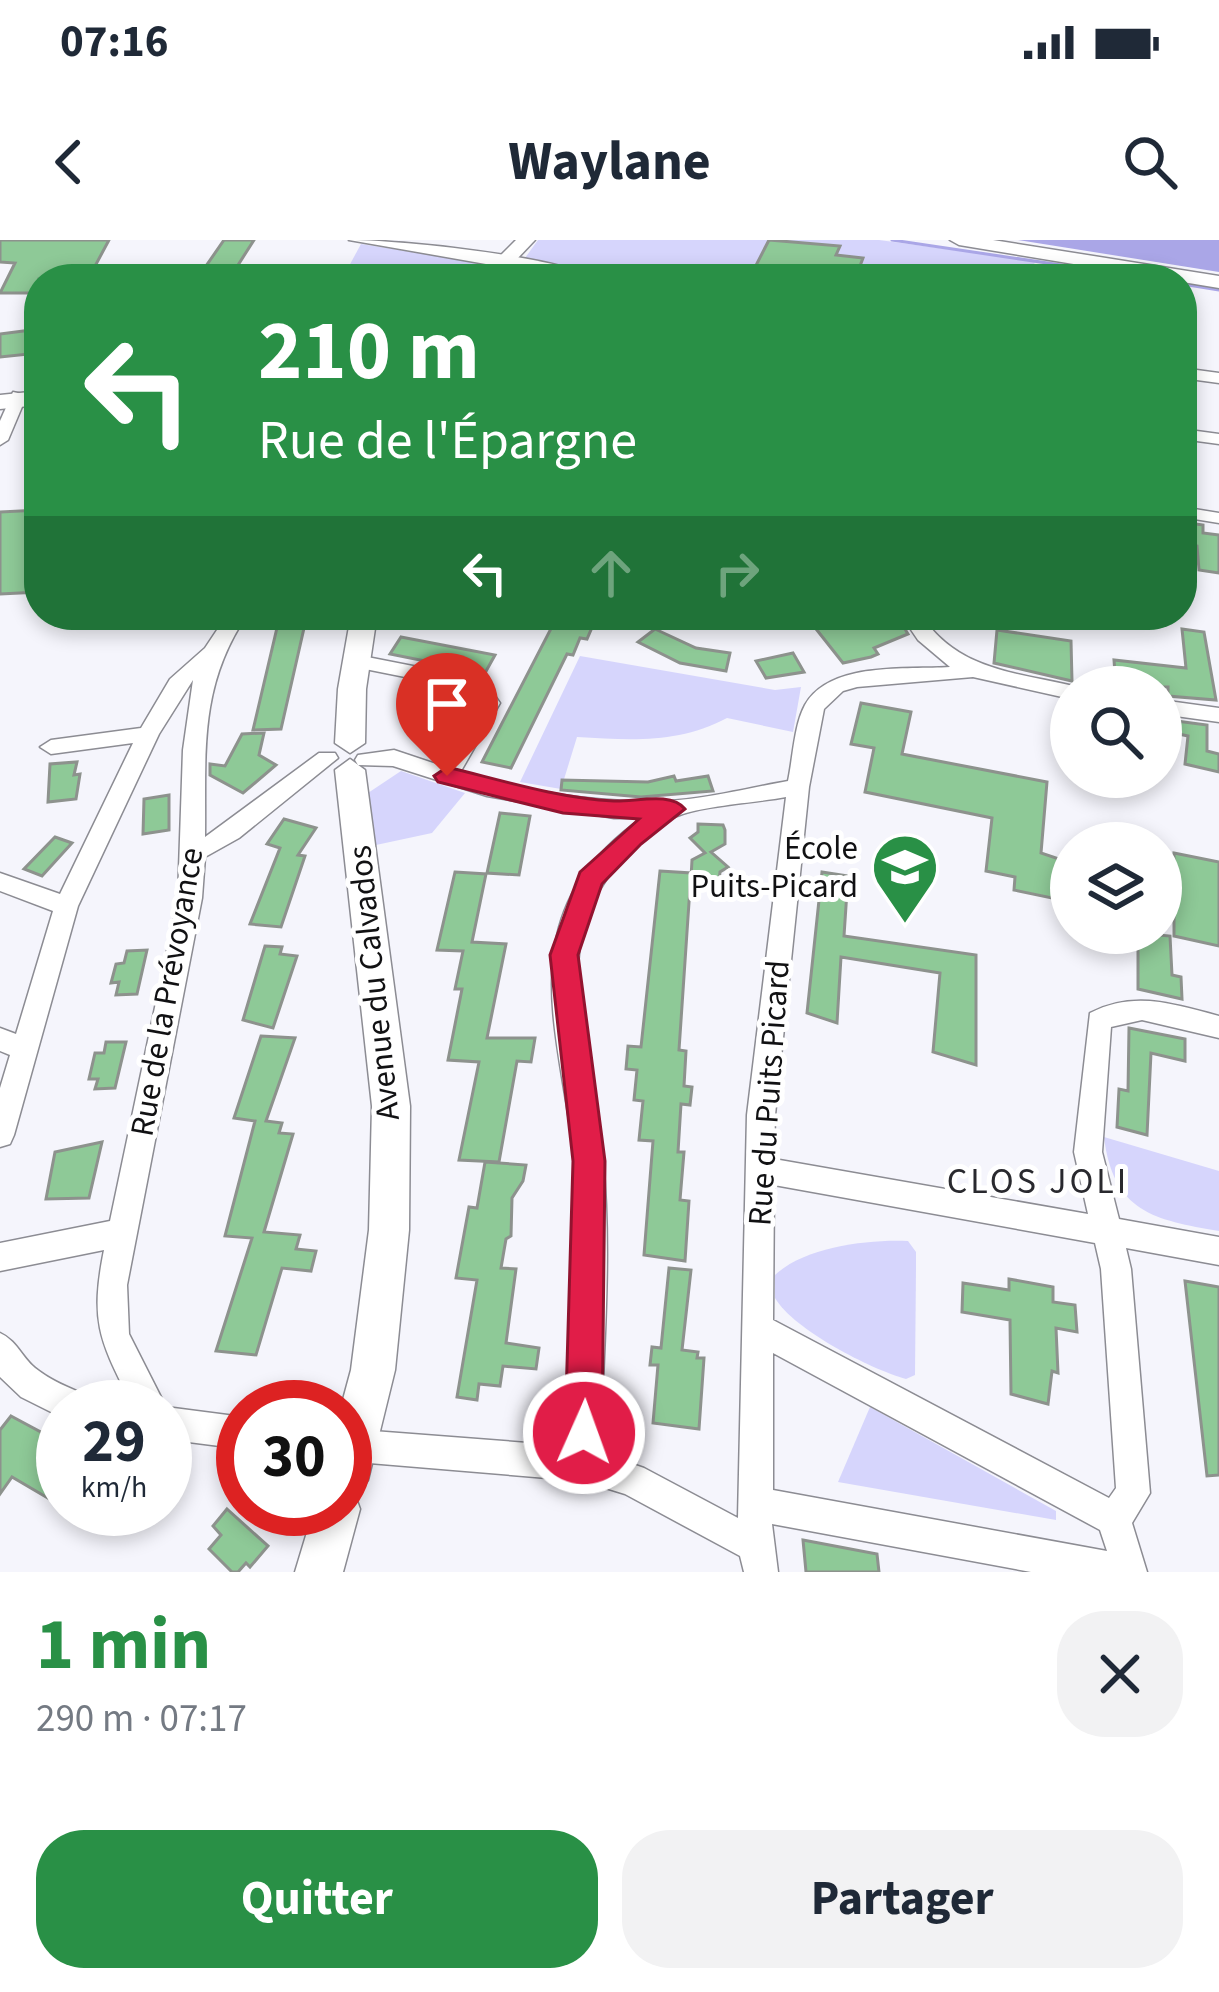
<!DOCTYPE html>
<html lang="fr">
<head>
<meta charset="utf-8">
<style>
	:root { --surface:#fff; --page:#f2f2f3; --text:#1f2937; --muted:#747a83; --accent:#299046 }
	body { margin:0; font-family:"Source Sans 3",sans-serif; background:var(--page); color:var(--text); height:100vh; display:flex; flex-direction:column; font-size:45px; white-space:nowrap }
	* { box-sizing:border-box; margin:0 }
	p { font-size:39px; color:var(--muted) }
	.icon { flex:none; width:66px; height:66px; fill:none; stroke:currentColor; stroke-width:2; stroke-linecap:round; stroke-linejoin:round }
	.map { position:relative; height:1332px; overflow:hidden }
	.details { display:flex; flex-direction:column; background:var(--surface); flex:1 }
	.details>* { flex:none }
	.hud { position:absolute; left:24px; top:24px; width:1173px; height:366px; border-radius:48px; box-shadow:0 6px 18px #0003; background:#299046; color:#fff; overflow:hidden }
	.buttons { position:absolute; left:1050px; top:426px; display:grid; gap:24px }
	.buttons a { display:grid; place-items:center; width:132px; height:132px; border-radius:50%; background:var(--surface); box-shadow:0 6px 18px #0003; font-size:60px }
	.speed { position:absolute; left:36px; top:1140px; display:flex; gap:24px; font-size:60px; font-weight:700; text-align:center }
	.speed>* { display:grid; place-content:center; width:156px; height:156px; border-radius:50%; background:var(--surface); box-shadow:0 6px 18px #0003; line-height:1 }
	.speed small { font-size:30px; font-weight:400 }
	.speed .limit { border:18px solid #d22; background:#fff; color:#111 }
	.pin { position:absolute; display:grid; place-items:center; width:102px; height:102px; color:#fff; margin:-123px -51px; border-radius:50% 50% 50% 0; rotate:-45deg; box-shadow:0 0 12px #0007 }
	.pin .icon { rotate:45deg }
	.me { position:absolute; width:132px; margin:-66px; rotate:2deg; stroke-linejoin:round; filter:drop-shadow(0 0 9px #0008) }
	.turn { display:flex; align-items:center; gap:42px; height:252px; padding:0 36px; font-size:54px }
	.turn .icon { width:156px; height:156px; stroke-width:2.5 }
	.turn b { display:block; font-size:84px; line-height:102px }
	.lanes { display:flex; align-items:center; height:114px; padding:0 36px; background:#0003; justify-content:center; gap:60px; direction:ltr }
	.lanes .off { opacity:.35 }
	.round { display:grid; place-items:center; flex:none; width:126px; height:126px; border-radius:48px; background:var(--page) }
	.head { display:flex; align-items:center; justify-content:space-between; height:204px; padding:0 36px }
	h1 { font-size:72px; font-weight:700; line-height:90px; color:var(--accent) }
	.action { display:flex; gap:24px; margin-top:auto; padding:24px 36px }
	.action a { flex:1; height:138px; border-radius:48px; background:var(--accent); color:#fff; font-size:48px; font-weight:700; line-height:138px; text-align:center }
	.action a+a { background:var(--page); color:var(--text) }
	.status { display:flex; justify-content:space-between; align-items:center; height:84px; padding:0 60px; background:var(--surface); direction:ltr }
	.status svg { height:33px; fill:currentColor }
	header { display:flex; justify-content:space-between; align-items:center; height:156px; padding:0 36px; background:var(--surface); font-size:54px; font-weight:700 }
	.map>svg:first-child { display:block }
	.green { fill:#d6d5fc }
	.water { fill:#aaa6e7 }
	.lines { fill:none; stroke-linecap:round; stroke-linejoin:round }
	.stream { stroke:#aaa6e7; stroke-width:3 }
	.building { fill:#8ec997; stroke:#8d928d; stroke-width:3 }
	.minor-casing { stroke:#8c8c93; stroke-width:3 }
	.tertiary-casing { stroke:#8c8c93; stroke-width:3 }
	.minor { fill:#fff; fill-rule:evenodd }
	.tertiary { fill:#fff; fill-rule:evenodd }
	.route { fill:#e11d48; stroke:#92132f; stroke-width:3 }
	.labels { text-anchor:middle; dominant-baseline:central; stroke-width:10; stroke-linejoin:round; paint-order:stroke }
	.poi-label { font-size:33px; fill:#111113; stroke:#fff; text-anchor:end }
	.street-label { font-size:33px; fill:#111113; stroke:#fff }
	.neighbourhood-label { font-size:36px; letter-spacing:3px; fill:#29292e; stroke:#fff }
</style>
</head>
<body>
<div class="status"><b>07:16</b><svg viewBox="0 0 49 12"><path d="M0 12V9h3v3zM5 12V6h3v6zM10 12V3h3v9zM15 12V0h3v12zM26 1h20v11H26zM47 4h2v5h-2z"/></svg></div>
<header><svg class="icon" aria-label="back" viewBox="0 0 24 24"><path d="M15 5l-7 7 7 7"/></svg>Waylane<svg class="icon" aria-label="search" viewBox="0 0 24 24"><circle cx="10" cy="10" r="6"/><path d="M15 15l6 6"/></svg></header>
<div class="map">
<svg width="1219" height="1332" viewBox="0 0 1219 1332">
	<rect width="100%" height="100%" fill="#f5f5fc"/>
	<g class="green">
		<path d="M538,0h341l156,21 -4,18h-410l-96,-21z"/>
		<path d="M361,4l121,19 1,4 -10,12h-131z"/>
		<path d="M580,416l195,34 26,-3 -8,45 -66,-14c-49,26 -96,22 -150,19l-16,52 -41,-7z"/>
		<path d="M401,531l64,22 -33,40 -56,12 -8,-52z"/>
		<path d="M1104,897l115,34v60c-65,-11 -106,-19 -115,-94z"/>
		<path d="M908,1001l8,11v16l-1,107 -9,4c-36,-10 -112,-49 -131,-81v-23c29,-28 94,-36 133,-34z"/>
		<path d="M870,1167l186,104v9l-218,-38z"/>
	</g>
	<path class="water" d="M1018,0h201v32z"/>
	<g class="lines">
		<g class="stream">
			<path d="M892,0l263,39"/>
			<path d="M1182,44l37,6"/>
		</g>
	</g>
	<g class="building">
		<path d="M0,0h109l-15,28h-19l-6,11h-30v14h-39l15,-30 -15,-1z"/>
		<path d="M224,0h30l-23,36 -34,3z"/>
		<path d="M769,0l71,6 -4,9 27,3 -8,21h-106z"/>
		<path d="M39,89v24l-39,4v-23z"/>
		<path d="M39,270v82l-39,2v-82z"/>
		<path d="M1182,282l21,3v8l16,2v38l-20,-3 -2,-24 -15,-3z"/>
		<path d="M280,375h27l-26,114 -28,1z"/>
		<path d="M558,375l38,3 -9,21 -7,-1 -7,17 -6,-1 -56,114 -29,-6z"/>
		<path d="M805,375h31l5,6 56,-5 11,18 -34,14 4,6 -7,3 -28,6z"/>
		<path d="M655,389l41,19 34,5 -4,18 -46,-8 -42,-21z"/>
		<path d="M1182,389l22,3 12,68 -48,-4v-9h-52l-2,-27 72,8z"/>
		<path d="M997,390l74,11 1,40 -78,-18z"/>
		<path d="M401,397l94,18 -10,18 -95,-19z"/>
		<path d="M793,413l11,19 -38,6 -10,-17z"/>
		<path d="M861,463l50,9 -9,42 145,28 -6,71 30,10v39l-57,-12 1,-13 -29,-6 6,-53 -127,-26 9,-44 -23,-4z"/>
		<path d="M1169,480l38,5v26l12,3v18l-34,-8 3,-28 -19,-4z"/>
		<path d="M264,493l-5,22 17,10 -33,28 -33,-18v-11l15,2 17,-32z"/>
		<path d="M77,522l-3,13 6,-1 -4,25 -28,3 2,-38z"/>
		<path d="M674,536l2,5 32,-5 5,15 -72,6 -80,-7 1,-10 86,2z"/>
		<path d="M169,555v35l-26,4 1,-35z"/>
		<path d="M500,573l30,3 -11,59 -32,-2z"/>
		<path d="M284,579l32,9 -18,27 7,1 -24,71 -31,-3 30,-76 -13,-4z"/>
		<path d="M698,584l25,1 2,5v14l-14,8 17,15 -8,5 -1,9 -28,-3 1,-18 13,-7 -15,-15 8,-6z"/>
		<path d="M55,597l17,6 -30,33 -18,-7z"/>
		<path d="M1174,613l45,9v84l-45,-10z"/>
		<path d="M660,631l31,2 -12,177 7,1 -2,35 8,1 -2,18 -9,-1 -3,48h6l-4,48 9,1 -4,60 -41,-6 9,-114 -14,-1 4,-39 -9,-1 3,-30 -11,-1 2,-23 13,1z"/>
		<path d="M455,632l31,2 -14,68 34,2 -19,94h48l-4,24 -14,-1 -18,101 -40,-2 20,-98 -31,-2 14,-71h-7l8,-38 -26,-1z"/>
		<path d="M822,632l26,4 -4,60 132,19v110l-43,-13 7,-79 -99,-16 -4,66 -30,-10z"/>
		<path d="M1138,693l32,3 2,39 9,2 1,22 -44,-10z"/>
		<path d="M265,706l17,1 -2,7 17,2 -24,72 -30,-8z"/>
		<path d="M147,710l-10,44 -21,1 3,-13 -8,1 5,-19 8,-1 3,-12z"/>
		<path d="M1129,788l56,11v22l-34,-8 -4,82 -30,-8 2,-38 9,2z"/>
		<path d="M261,796l34,2 -29,83 16,2 -3,10 14,1 -29,98 36,3 -4,14 20,2 -5,20 -29,-3 -26,87 -40,-4 36,-113 -27,-2 30,-115 -21,-3z"/>
		<path d="M106,802h20l-11,46 -20,1 3,-10h-9l6,-26h9z"/>
		<path d="M102,902l-13,56 -43,1 9,-47z"/>
		<path d="M485,922l41,3 -3,16 -11,17 -1,38 -5,3 -5,29 15,1 -10,74 33,5 -3,21 -33,-3 -3,20 -21,-2 -2,16 -20,-3 20,-117 -21,-2 13,-71 8,1z"/>
		<path d="M669,1028l22,2 -9,80 16,2 -1,6h7l-5,71 -46,-6 5,-58h-8l2,-18 9,1z"/>
		<path d="M1009,1039l44,8v15l22,3 2,27 -21,-4 2,45 -6,-2 -4,33 -37,-10 -1,-74 -48,-8 1,-29 46,7z"/>
		<path d="M1185,1041l34,6v188l-12,1z"/>
		<path d="M11,1176l52,28v63l-51,-30 -12,17v-64z"/>
		<path d="M227,1269l41,37 -18,21 -4,-4 -8,9h-6l-23,-23 12,-14 -8,-9z"/>
		<path d="M803,1300l74,14 2,18h-73z"/>
	</g>
	<g class="lines">
		<g class="minor-casing">
			<g id="minor">
				<path d="M349,0c51,0 207,16 248,39h-25z"/>
				<path d="M1182,128l37,5v10l-37,-5z"/>
				<path d="M13,152l14,3 -19,45 -8,5v-24z"/>
				<path d="M1182,189l37,5v10l-37,-5z"/>
				<path d="M1182,267l37,6v10l-37,-6z"/>
				<path d="M227,375h20c-49,72 -41,139 -42,222l114,-84h16l3,5 -99,80 -34,19 -3,41 -75,387 2,49 37,73 77,10v32l-78,-10v-32h-32c-32,-65 -44,-82 -29,-157l-104,21v-28l110,-22 68,-323 5,-148 10,-70 -34,54 -81,172 -64,229 -4,9 -10,3v-59l10,-33 -10,-4v-23l16,6 37,-123 -53,-20v-18l60,21 73,-151 -82,11 -11,-7 11,-7 90,-12 29,-49 35,-31z"/>
				<path d="M901,375h20c38,57 96,57 157,72h-7v12l-98,-22 -116,10 -14,4 -19,18 -15,78 -34,328 -1,44 314,55 -14,-62 16,-139c44,-23 84,-9 129,3v22l-77,-18 -31,7 -9,125 17,67 100,18v28l-93,-17 5,21 19,224 -18,30 15,49h-116l-259,-48 6,48h-34l-4,-16 -115,-62 -42,-13 -238,-20 2,-32 220,17c4,-82 12,-165 10,-248 -4,-146 -84,-274 65,-380h-28l-127,-22 -94,-30 -35,-1 -3,-5 3,-5 36,-5 48,16 37,-63 -9,-13 -120,-24v-10l7,-1 127,25 16,23 -39,68c64,21 138,33 205,30 41,-2 82,-13 122,-20 5,-23 6,-56 17,-76 25,-44 102,-35 145,-38l-32,-27zM786,557l-39,318 -9,403 -94,-50 -44,-15c3,-97 12,-196 3,-293 -10,-104 -64,-219 24,-305 14,-13 32,-31 50,-39 29,-11 77,-13 109,-19zM774,945l321,58 6,26 15,219 -7,10 -336,-178zM773,1113l327,177 7,21 -334,-61z"/>
				<path d="M1161,460l58,8v14l-58,-8z"/>
				<path d="M0,1093c16,7 22,24 35,35 16,13 35,20 53,28l5,11h-30v11l-42,-21 -21,-20z"/>
			</g>
		</g>
		<g class="tertiary-casing">
			<g id="tertiary">
				<path d="M516,0h19l-37,39h-21z"/>
				<path d="M950,0h43l226,36v12l-260,-43z"/>
				<path d="M39,151v14l-39,4v-14z"/>
				<path d="M351,375h26l-11,74 -1,54 -15,10 -15,-10 3,-54z"/>
				<path d="M350,519l15,11 45,336 -1,124 -14,140 -27,110 -12,18 4,11 -17,63h-48l19,-63h31l-4,-102 10,-37 18,-140 3,-124 -37,-336z"/>
			</g>
		</g>
		<use href="#minor" class="minor"/>
		<use href="#tertiary" class="tertiary"/>
	</g>
	<path class="route" d="M447,527c54,13 110,31 167,34 21,1 57,-10 71,8l-44,35 -39,40 -24,71 27,206 -3,272 -5,13 -13,6 -13,-6 -6,-13 8,-272 -23,-206 30,-83 59,-53 -76,-6 -125,-31 -4,-6z"/>
	<defs>
		<g id="school-pin" transform="scale(3.45)"><path d="M0 17L-7.5 6A9.5 9.5 0 1 1 7.5 6Z" fill="#299046" stroke="#fff"/><path d="M0-5L7-2L0 1L-7-2ZM-4 1L0 2.5L4 1V4Q0 6-4 4Z" fill="#fff"/></g>
	</defs>
	<g fill-rule="evenodd">
		<use href="#school-pin" x="905" y="627"/>
	</g>
	<g class="labels">
		<g class="poi-label">
			<text x="858" y="608">École<tspan x="858" dy="38">Puits-Picard</tspan></text>
		</g>
		<g class="street-label">
			<text transform="translate(374 743) rotate(-96)">Avenue du Calvados</text>
			<text transform="translate(167 752) rotate(-80)">Rue de la Prévoyance</text>
			<text transform="translate(769 853) rotate(-86)">Rue du Puits Picard</text>
		</g>
		<g class="neighbourhood-label">
			<text x="1038" y="941">CLOS JOLI</text>
		</g>
	</g>
</svg>
<div class="buttons">
<a><svg class="icon" aria-label="search" viewBox="0 0 24 24"><circle cx="10" cy="10" r="6"/><path d="M15 15l6 6"/></svg></a>
<a><svg class="icon" aria-label="layers" viewBox="0 0 24 24"><path d="M12 4l9 5-9 5-9-5zM3 14l9 5 9-5"/></svg></a>
</div>
<div class="speed"><div>29<small>km/h</small></div><div class="limit">30</div></div>
<div class="pin" style="left:447px;top:536px;background:#d93025"><svg class="icon" aria-label="arrive" viewBox="0 0 24 24"><path d="M6 21V4h12l-3 4 3 4H6"/></svg></div>
<svg class="me" style="left:584px;top:1193px" viewBox="-20 -20 40 40"><circle r="17" fill="#e11d48" stroke="#fff" stroke-width="3"/><path d="M0-11L8 9 0 5-8 9z" fill="#fff"/></svg>
<div class="hud">
<div class="turn"><svg class="icon" aria-label="left" viewBox="0 0 24 24"><path d="M17 20v-9H6M10 6l-5 5 5 5"/></svg><div><b>210 m</b>Rue de l'Épargne</div></div>
<div class="lanes"><svg class="icon" aria-label="left" viewBox="0 0 24 24"><path d="M17 20v-9H6M10 6l-5 5 5 5"/></svg><svg class="icon off" aria-label="ahead" viewBox="0 0 24 24"><path d="M12 20V5M6 11l6-6 6 6"/></svg><svg class="icon off" aria-label="right" viewBox="0 0 24 24"><path d="M7 20v-9h11M14 6l5 5-5 5"/></svg></div>
</div>
</div>
<section class="details">
<div class="head"><div><h1>1 min</h1><p>290 m · 07:17</p></div><a class="round"><svg class="icon" aria-label="close" viewBox="0 0 24 24"><path d="M6 6l12 12M18 6L6 18"/></svg></a></div>
<div class="action"><a>Quitter</a><a>Partager</a></div>
</section>
</body>
</html>
